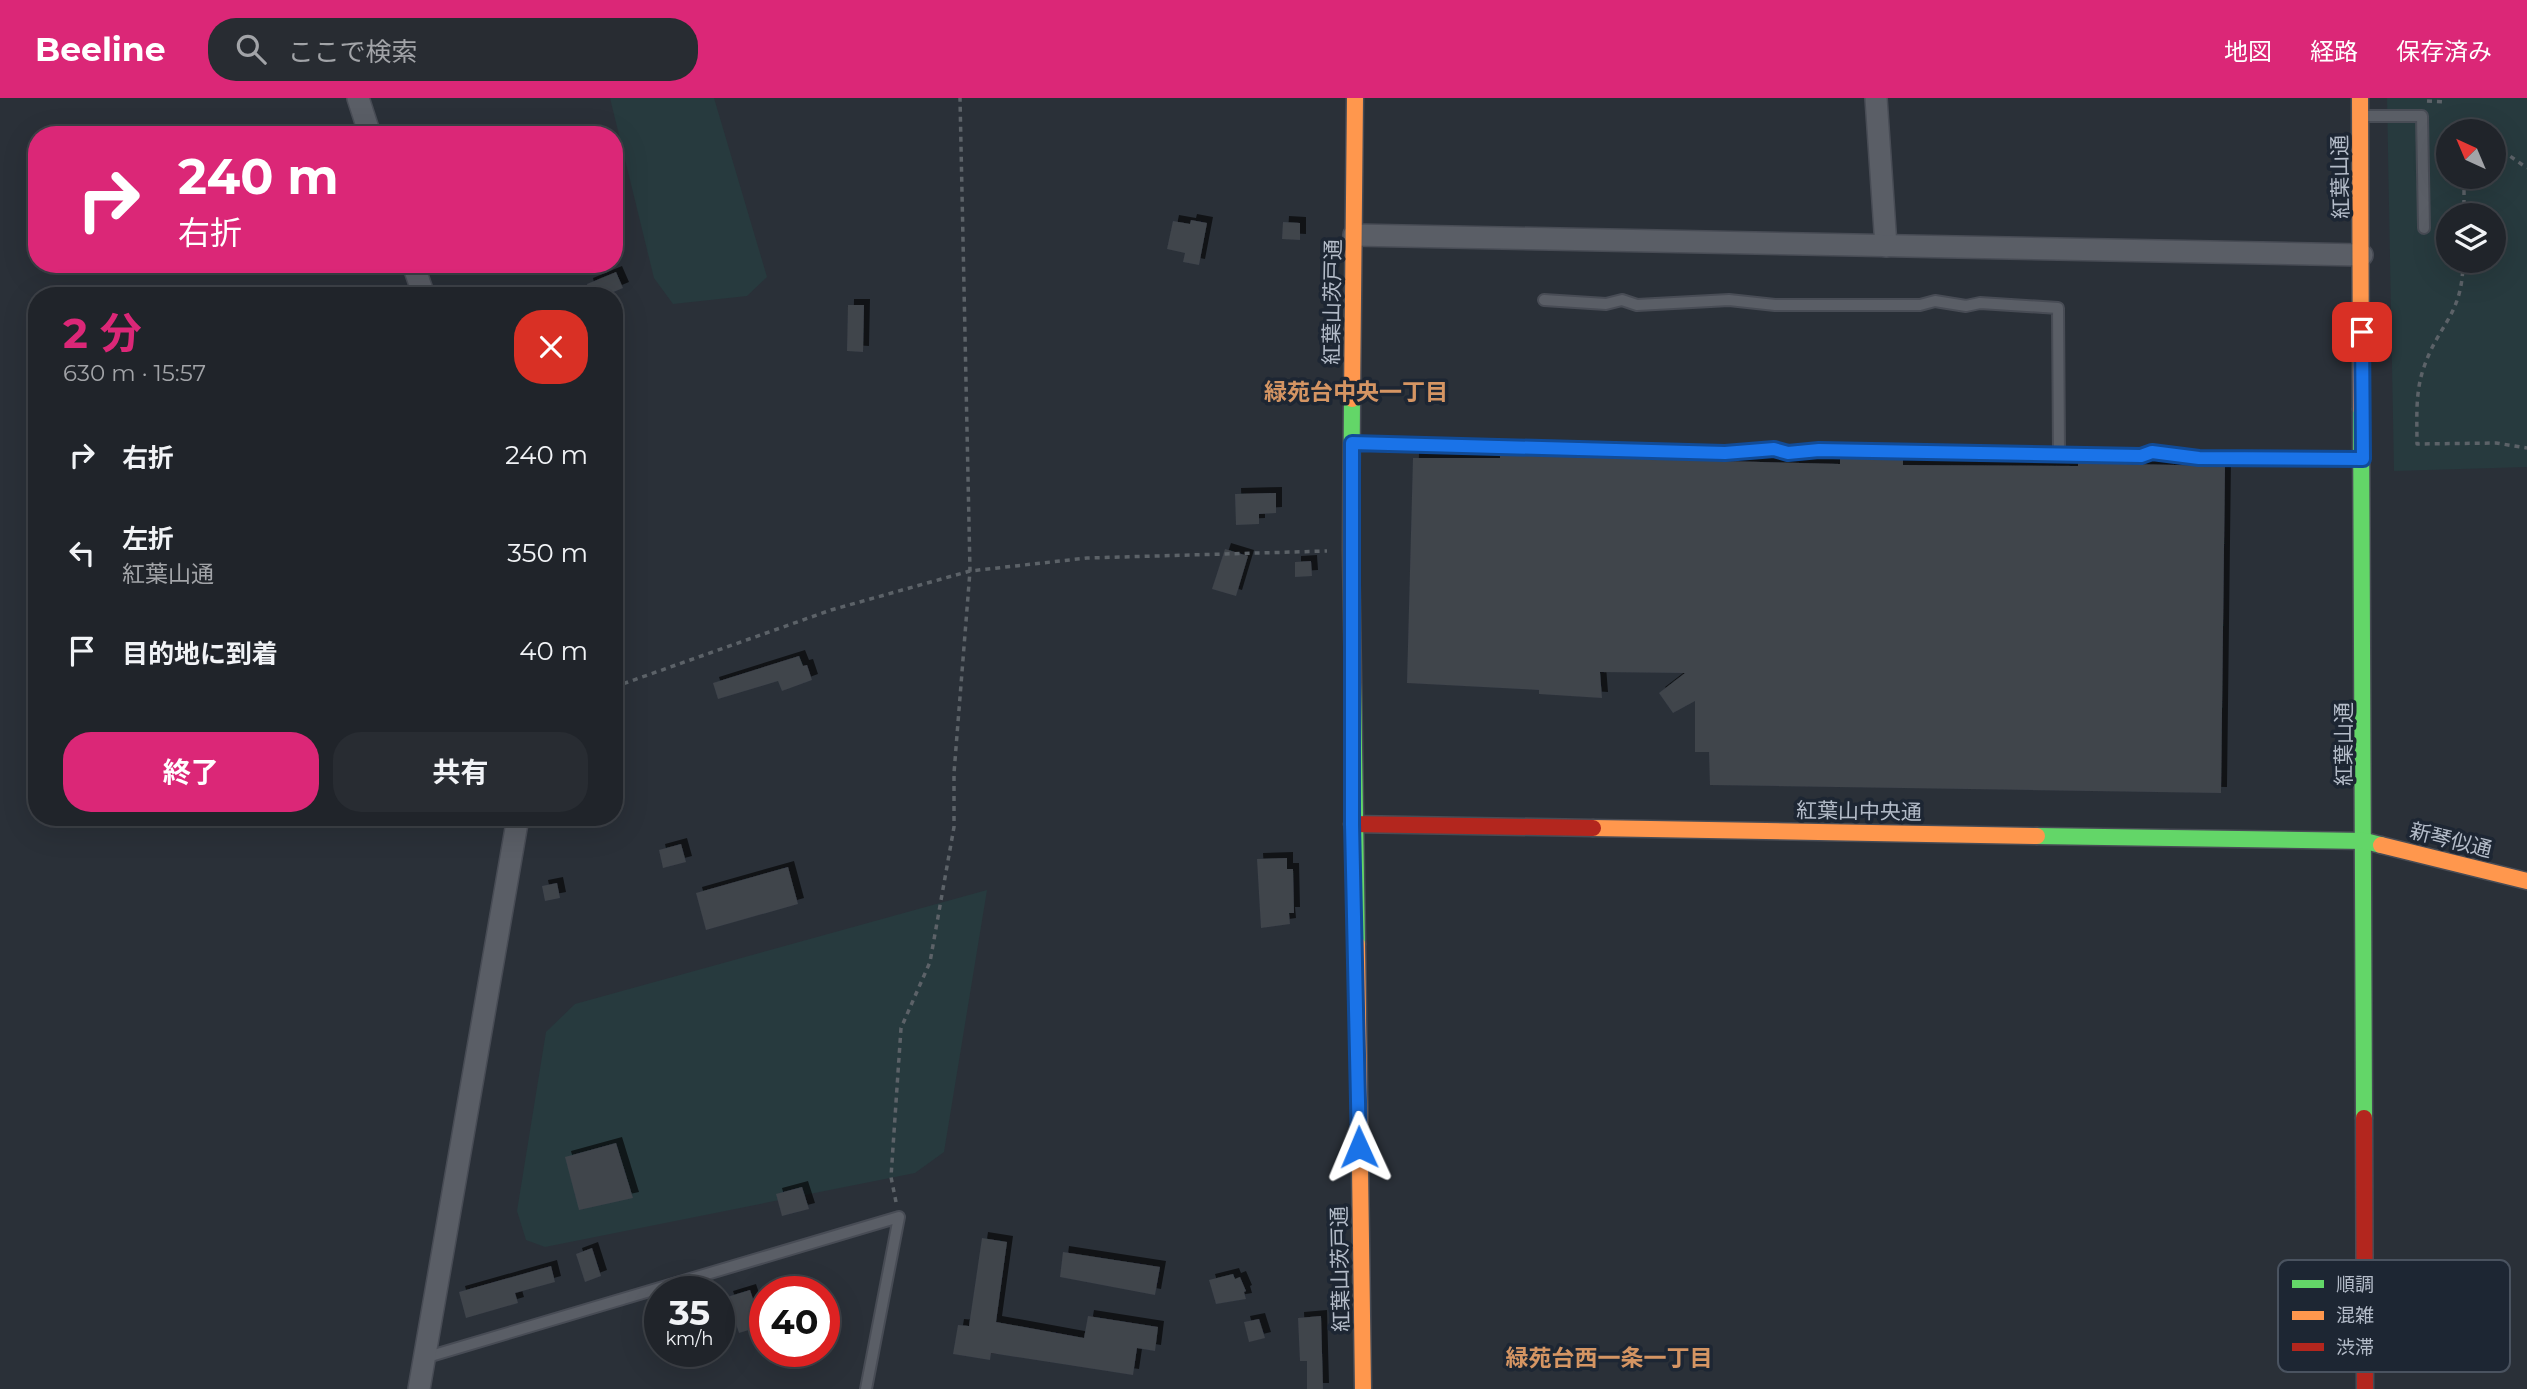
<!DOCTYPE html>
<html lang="ja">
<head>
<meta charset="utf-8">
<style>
	:root { --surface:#20242a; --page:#282c32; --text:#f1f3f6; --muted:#a2a4a8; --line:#3d4147; --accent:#db2777 }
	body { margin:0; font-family:Montserrat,"Noto Sans JP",sans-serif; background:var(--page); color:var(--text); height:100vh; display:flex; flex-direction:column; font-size:26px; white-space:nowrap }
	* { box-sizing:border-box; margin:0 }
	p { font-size:23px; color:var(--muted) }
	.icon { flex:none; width:38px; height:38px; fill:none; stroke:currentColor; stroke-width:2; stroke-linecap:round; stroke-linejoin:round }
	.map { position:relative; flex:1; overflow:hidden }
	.details { position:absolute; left:28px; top:189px; width:595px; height:539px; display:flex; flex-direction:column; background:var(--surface); border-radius:28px; box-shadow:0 7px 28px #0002,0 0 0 2px var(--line) }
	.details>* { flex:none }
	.banner { position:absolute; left:28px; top:28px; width:595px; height:147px; border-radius:28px; box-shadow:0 7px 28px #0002,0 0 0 2px var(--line); background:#db2777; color:#fff; overflow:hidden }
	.needle { width:46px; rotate:316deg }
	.tools { position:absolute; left:2436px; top:21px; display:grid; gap:14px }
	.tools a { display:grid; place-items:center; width:70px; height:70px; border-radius:50%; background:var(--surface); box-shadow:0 7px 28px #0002,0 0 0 2px var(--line); font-size:35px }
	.speed { position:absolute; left:644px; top:1178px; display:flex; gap:14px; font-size:35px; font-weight:700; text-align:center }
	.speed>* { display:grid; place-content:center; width:91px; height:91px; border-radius:50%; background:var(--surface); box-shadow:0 7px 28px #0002,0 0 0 2px var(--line); line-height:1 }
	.speed small { font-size:18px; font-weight:400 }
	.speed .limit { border:10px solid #d22; background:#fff; color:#111 }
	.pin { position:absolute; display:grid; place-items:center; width:60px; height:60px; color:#fff; margin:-30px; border-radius:14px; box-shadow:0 4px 10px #0006 }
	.me { position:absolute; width:77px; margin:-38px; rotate:359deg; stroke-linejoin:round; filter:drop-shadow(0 0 5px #0008) }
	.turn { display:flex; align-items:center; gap:24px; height:147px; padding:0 35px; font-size:32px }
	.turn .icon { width:91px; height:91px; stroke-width:2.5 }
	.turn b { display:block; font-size:49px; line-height:60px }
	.round { display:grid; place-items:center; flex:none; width:74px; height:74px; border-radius:28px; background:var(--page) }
	.headline { display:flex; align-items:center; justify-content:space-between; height:119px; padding:0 35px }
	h1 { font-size:42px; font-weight:700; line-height:52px; color:var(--accent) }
	.primary-button { display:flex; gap:14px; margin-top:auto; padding:14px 35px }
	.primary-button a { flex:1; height:80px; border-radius:28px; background:var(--accent); color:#fff; font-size:28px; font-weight:700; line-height:80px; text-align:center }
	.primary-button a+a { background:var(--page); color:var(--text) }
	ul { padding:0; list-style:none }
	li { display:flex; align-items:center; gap:21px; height:98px; padding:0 35px }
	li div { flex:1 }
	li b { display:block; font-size:26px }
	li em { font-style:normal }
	header { display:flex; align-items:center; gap:42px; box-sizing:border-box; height:98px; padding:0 35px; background:var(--accent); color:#fff }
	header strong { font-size:33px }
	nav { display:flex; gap:38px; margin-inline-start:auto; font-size:24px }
	.search { width:490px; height:63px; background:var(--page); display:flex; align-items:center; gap:18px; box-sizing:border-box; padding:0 24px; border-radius:28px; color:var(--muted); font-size:26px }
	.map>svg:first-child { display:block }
	.green { fill:#273a3e; fill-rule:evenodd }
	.building { fill:#3f444c; filter:url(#shadow) }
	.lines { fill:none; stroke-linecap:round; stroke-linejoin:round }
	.lane-casing { stroke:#484c55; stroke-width:14 }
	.street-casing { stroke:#484c55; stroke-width:24 }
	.fast-casing { stroke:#484c55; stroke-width:19 }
	.slow-casing { stroke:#484c55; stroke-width:19 }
	.jam-casing { stroke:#484c55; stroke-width:19 }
	.path { stroke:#5c6268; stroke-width:3.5; stroke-dasharray:5 5; stroke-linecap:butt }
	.lane { stroke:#5a5e66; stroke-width:10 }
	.street { stroke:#5a5e66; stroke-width:21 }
	.fast { stroke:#63d668; stroke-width:16 }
	.slow { stroke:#ff974d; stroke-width:16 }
	.jam { stroke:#b3261e; stroke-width:16 }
	.route-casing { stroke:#114b97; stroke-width:18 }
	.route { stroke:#1a73e8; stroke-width:12 }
	.labels { text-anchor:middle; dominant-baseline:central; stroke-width:7; stroke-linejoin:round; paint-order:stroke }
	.street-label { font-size:21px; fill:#b4bcc9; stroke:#1d2633 }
	.neighbourhood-label { font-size:23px; font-weight:bold; fill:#d59563; stroke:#1d2633 }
	.key { fill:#1d2633; stroke:#4a5360; stroke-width:2 }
	.key-label { font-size:19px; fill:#b4bcc9 }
</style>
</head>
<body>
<header>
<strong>Beeline</strong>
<div class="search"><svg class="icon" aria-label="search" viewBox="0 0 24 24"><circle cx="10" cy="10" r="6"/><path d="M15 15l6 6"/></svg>ここで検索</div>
<nav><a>地図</a><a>経路</a><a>保存済み</a></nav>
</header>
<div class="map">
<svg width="2527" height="1291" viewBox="0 0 2527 1291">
	<defs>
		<filter id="shadow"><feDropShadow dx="6" dy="-6" stdDeviation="0" flood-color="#0009"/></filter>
	</defs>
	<rect width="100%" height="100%" fill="#2a3038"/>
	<g class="green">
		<path d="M610,0h104l53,179 -20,19 -74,8 -19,-26z"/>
		<path d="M2387,0h140v369l-133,4zM2448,33h46v46h-46zM2448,117h46v46h-46z"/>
		<path d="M987,792l-43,262 -29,21 -370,74 -19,-7 -9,-29 29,-179 29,-28z"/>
	</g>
	<g class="building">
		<path d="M1191,122l16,3 -8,42 -16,-3 2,-9 -18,-4 6,-28 17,3z"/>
		<path d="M1283,124l17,1v17l-18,-1z"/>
		<path d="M616,174l7,16 -19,8h-14l-3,-12z"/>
		<path d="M848,207h16l-1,47 -16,-1z"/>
		<path d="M1500,357l340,9v-6l63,1v6l175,1v-3l147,3 -4,327 -511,-8 -1,-33h-14v-51l-22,12 -14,-20 26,-20 -85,-1 2,26 -63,-4v-4l-132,-7 6,-225h87z"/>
		<path d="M1276,395v20l-17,1v10l-23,1 -1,-31z"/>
		<path d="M1225,451l23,7 -12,40 -24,-7z"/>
		<path d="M1311,463l1,15 -17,1v-15z"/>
		<path d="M799,558l4,10 4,-1 5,15 -30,11 -4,-10 -60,18 -5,-16z"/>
		<path d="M681,746l5,18 -23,6 -4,-18z"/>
		<path d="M1287,760v11h6l1,44h-5l1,11 -29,4 -4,-69z"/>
		<path d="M788,769l10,37 -92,26 -10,-37z"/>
		<path d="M557,785l3,15 -15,3 -3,-15z"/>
		<path d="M616,1045l17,55 -54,12 -14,-53z"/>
		<path d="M802,1089l7,22 -27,7 -6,-22z"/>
		<path d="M982,1140l25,4 -11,80 88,16 4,-22 70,11 -3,24 -18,-3 -4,27 -142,-22 -1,7 -37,-6 5,-29 11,1z"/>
		<path d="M592,1150l9,28 -16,6 -9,-28z"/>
		<path d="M1063,1154l97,15 -5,28 -95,-18z"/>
		<path d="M551,1168l4,16 -40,11 3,10 -52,15 -7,-26z"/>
		<path d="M1233,1176l2,5 5,-2 6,14 -2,1 2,7 -30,5 -7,-24z"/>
		<path d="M750,1192l5,15 10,-3v23l-26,8 -12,-36z"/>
		<path d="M1321,1218l2,73h-16v-28h-7l-2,-43z"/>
		<path d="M1259,1221l6,19 -16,4 -5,-20z"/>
	</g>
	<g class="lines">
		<g class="lane-casing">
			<g id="lane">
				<path d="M2363,18h59l2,112"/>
				<path d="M1544,202l62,4 16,-4 15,5 92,-5 46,5h145l15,-4 31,5 14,-3 78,5 1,146"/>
				<path d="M1353,345l372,10 49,-4 15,4 30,-3 322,6 11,-4 47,6 161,1"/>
				<path d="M424,1260l475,-141 -33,172"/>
			</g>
		</g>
		<g class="street-casing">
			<g id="street">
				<path d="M358,0l12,37"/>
				<path d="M1876,0l10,148"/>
				<path d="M1354,137l1008,20"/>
				<path d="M413,166l11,32"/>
				<path d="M419,1291l99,-572"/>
			</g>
		</g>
		<g class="fast-casing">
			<g id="fast">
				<path d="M1352,301l-1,151 6,394"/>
				<path d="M2361,311l3,709"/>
				<path d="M2037,738l328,5 16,4"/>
			</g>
		</g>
		<g class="slow-casing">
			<g id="slow">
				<path d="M2360,0l1,311"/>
				<path d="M1352,301l3,-301"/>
				<path d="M1593,730l444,8"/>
				<path d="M2381,747l146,36"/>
				<path d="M1357,846l6,445"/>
			</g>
		</g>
		<g class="jam-casing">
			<g id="jam">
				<path d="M1352,726l241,4"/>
				<path d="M2364,1020l1,271"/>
			</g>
		</g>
		<g class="path">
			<path d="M2427,3l18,1"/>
			<path d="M2494,47l33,23"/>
			<path d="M2464,117v-38"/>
			<path d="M2463,163c0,54 -24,62 -39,106 -9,25 -7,51 -7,77l79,-1 31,5"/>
			<path d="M614,589l217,-77 139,-39 117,-13 240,-7"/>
			<path d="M896,1104l-5,-25 10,-149 29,-66 24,-135v-54l16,-202 -10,-473"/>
		</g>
		<use href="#lane" class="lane"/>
		<use href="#street" class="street"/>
		<use href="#fast" class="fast"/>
		<use href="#slow" class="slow"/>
		<use href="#jam" class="jam"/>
	</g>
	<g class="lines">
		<g class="route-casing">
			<path id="route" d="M1359,1049l-7,-323v-381l373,10 49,-4 14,4 31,-3 322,6 11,-4 47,6 164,1 -1,-127"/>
		</g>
		<use href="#route" class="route"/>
	</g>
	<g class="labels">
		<g class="street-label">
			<text transform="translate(2340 79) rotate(-91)">紅葉山通</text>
			<text transform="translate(1332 204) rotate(-89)">紅葉山茨戸通</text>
			<text transform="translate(2343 646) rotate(-90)">紅葉山通</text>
			<text transform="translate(1859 713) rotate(1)">紅葉山中央通</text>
			<text transform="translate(2451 742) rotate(14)">新琴似通</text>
			<text transform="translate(1340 1171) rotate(-91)">紅葉山茨戸通</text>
		</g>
		<g class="neighbourhood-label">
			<text x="1356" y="294">緑苑台中央一丁目</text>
			<text x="1609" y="1260">緑苑台西一条一丁目</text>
		</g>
	</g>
	<rect x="2278" y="1162" width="232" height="112" rx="10" class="key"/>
	<rect x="2292" y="1182" width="32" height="8" fill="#63d668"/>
	<rect x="2292" y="1213" width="32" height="9" fill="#ff974d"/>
	<rect x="2292" y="1245" width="32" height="8" fill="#b3261e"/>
	<g class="key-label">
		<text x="2336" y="1193">順調</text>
		<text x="2336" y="1224">混雑</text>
		<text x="2336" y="1256">渋滞</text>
	</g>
</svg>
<div class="tools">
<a><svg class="needle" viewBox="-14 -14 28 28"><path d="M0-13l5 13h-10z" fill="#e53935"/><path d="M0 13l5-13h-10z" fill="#a2a4a8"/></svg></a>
<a><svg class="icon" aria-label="layers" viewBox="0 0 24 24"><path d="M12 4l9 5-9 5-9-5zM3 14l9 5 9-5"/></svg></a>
</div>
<div class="speed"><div>35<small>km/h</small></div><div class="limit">40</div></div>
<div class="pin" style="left:2362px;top:234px;background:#d93025"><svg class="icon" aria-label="arrive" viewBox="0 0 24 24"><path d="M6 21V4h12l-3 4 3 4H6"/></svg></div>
<svg class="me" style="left:1359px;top:1049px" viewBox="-20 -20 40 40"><path d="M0-17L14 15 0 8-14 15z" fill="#1a73e8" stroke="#fff" stroke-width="4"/></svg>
<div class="banner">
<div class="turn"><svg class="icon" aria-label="right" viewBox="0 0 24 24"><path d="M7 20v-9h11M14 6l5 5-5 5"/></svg><div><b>240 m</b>右折</div></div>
</div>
<section class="details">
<div class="headline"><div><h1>2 分</h1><p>630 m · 15:57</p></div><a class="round" style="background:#d93025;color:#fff"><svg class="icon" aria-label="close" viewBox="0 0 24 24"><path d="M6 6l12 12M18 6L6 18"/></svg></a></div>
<ul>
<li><svg class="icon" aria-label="right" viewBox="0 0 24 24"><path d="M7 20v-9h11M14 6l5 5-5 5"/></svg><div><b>右折</b></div><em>240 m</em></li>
<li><svg class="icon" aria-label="left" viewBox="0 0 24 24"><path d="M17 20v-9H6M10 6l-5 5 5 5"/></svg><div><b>左折</b><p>紅葉山通</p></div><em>350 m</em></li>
<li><svg class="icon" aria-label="arrive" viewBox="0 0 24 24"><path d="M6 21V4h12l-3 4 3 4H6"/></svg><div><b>目的地に到着</b></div><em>40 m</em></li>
</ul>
<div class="primary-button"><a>終了</a><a>共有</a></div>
</section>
</div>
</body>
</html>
